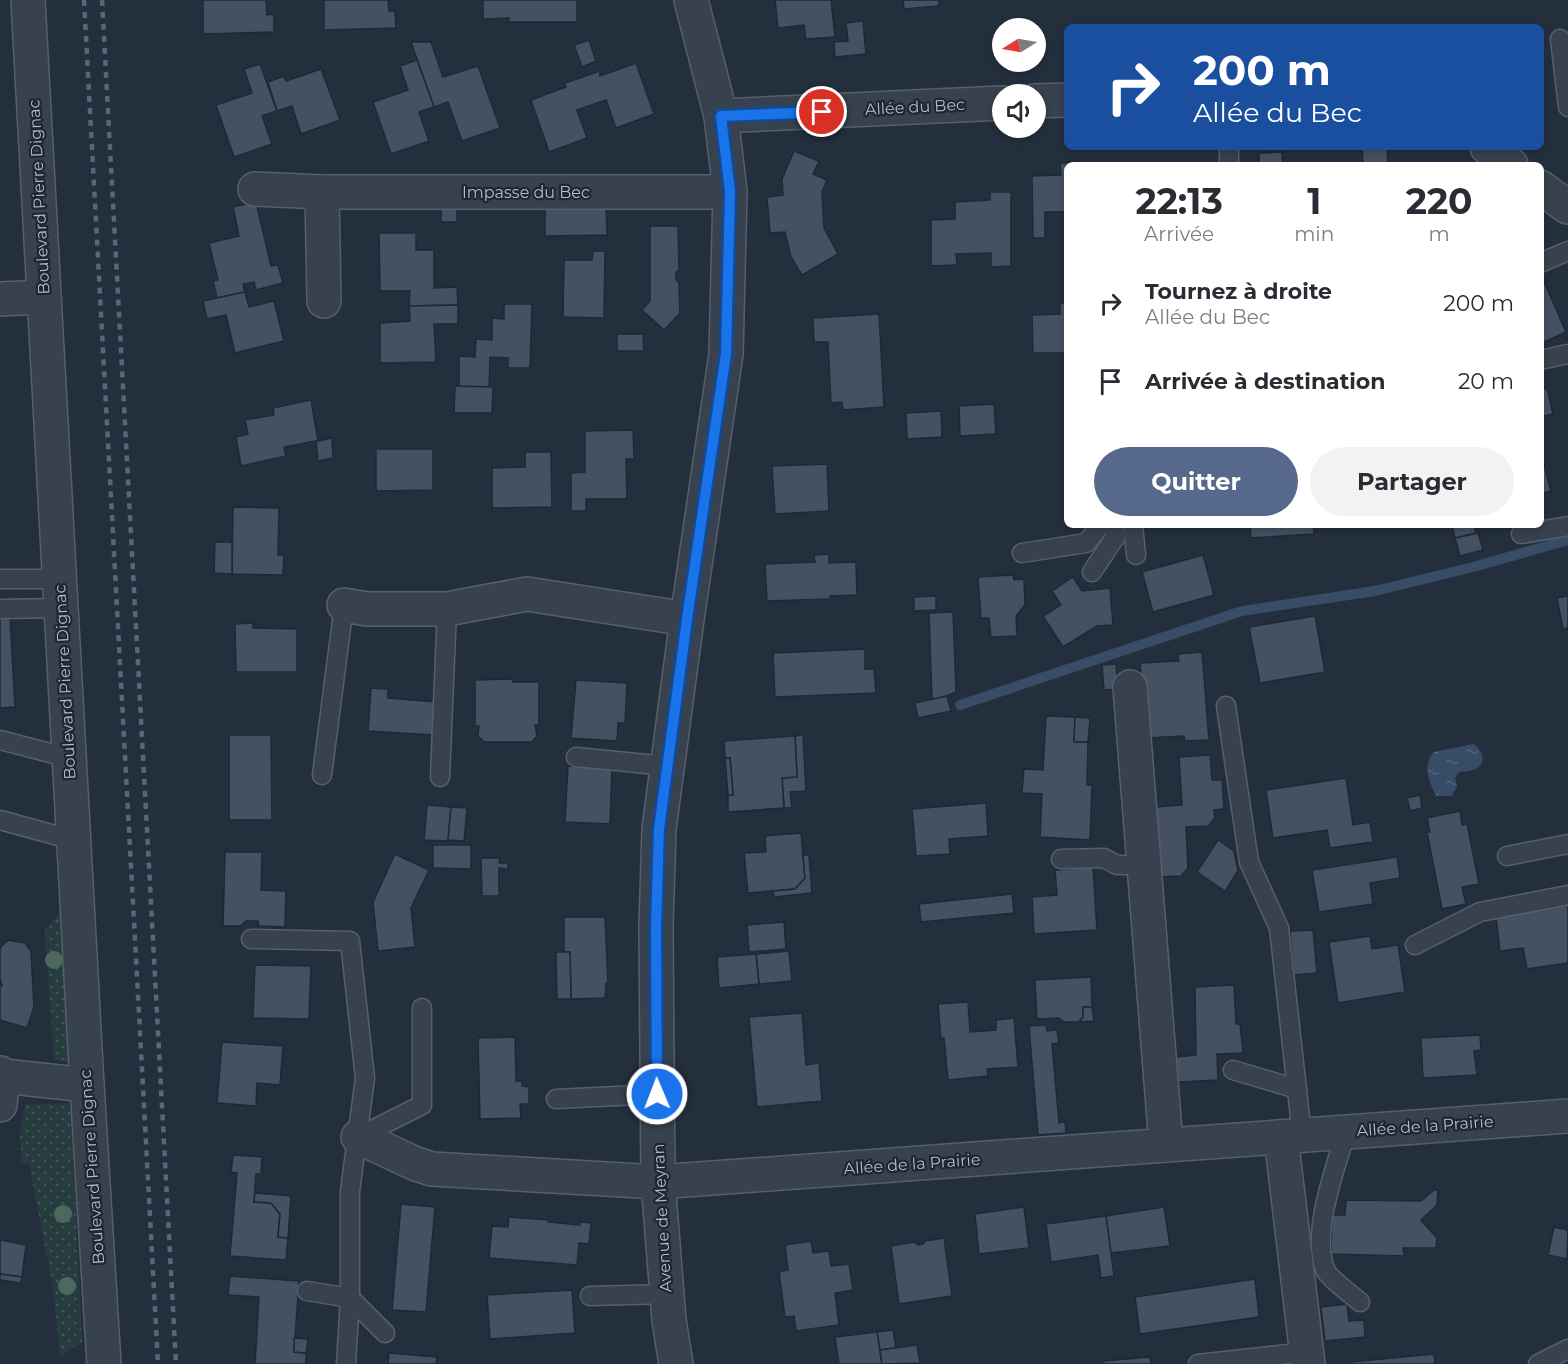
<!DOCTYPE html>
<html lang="fr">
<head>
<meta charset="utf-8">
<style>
	:root { --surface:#fff; --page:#f2f2f3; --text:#2b2b33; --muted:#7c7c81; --accent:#56698c }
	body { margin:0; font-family:Montserrat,sans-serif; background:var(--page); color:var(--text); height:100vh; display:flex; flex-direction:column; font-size:22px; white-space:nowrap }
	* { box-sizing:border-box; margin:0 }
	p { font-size:20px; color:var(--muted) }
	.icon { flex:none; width:33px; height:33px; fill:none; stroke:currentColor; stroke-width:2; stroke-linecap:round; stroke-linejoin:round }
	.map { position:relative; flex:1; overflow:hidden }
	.details { position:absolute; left:1064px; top:162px; width:480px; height:366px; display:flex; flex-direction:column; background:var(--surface); border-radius:9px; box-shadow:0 3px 9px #0003 }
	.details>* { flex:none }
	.top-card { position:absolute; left:1064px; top:24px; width:480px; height:126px; border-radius:9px; box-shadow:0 3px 9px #0003; background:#1a4fa0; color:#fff; overflow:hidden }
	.needle { width:39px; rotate:259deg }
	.buttons { position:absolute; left:992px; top:18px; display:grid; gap:12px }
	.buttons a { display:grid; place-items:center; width:54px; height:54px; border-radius:50%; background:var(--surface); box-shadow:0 3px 9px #0003; font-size:30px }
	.pin { position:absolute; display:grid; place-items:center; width:51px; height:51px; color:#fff; margin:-26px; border:3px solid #fff; border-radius:50%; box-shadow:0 2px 6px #0007 }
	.me { position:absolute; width:66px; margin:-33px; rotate:359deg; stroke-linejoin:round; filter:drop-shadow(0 0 4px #0008) }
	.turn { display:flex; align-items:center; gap:21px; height:126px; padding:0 30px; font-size:27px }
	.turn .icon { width:78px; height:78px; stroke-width:2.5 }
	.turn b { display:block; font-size:42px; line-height:51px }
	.eta { display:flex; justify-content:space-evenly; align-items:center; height:102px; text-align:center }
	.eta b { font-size:36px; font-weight:700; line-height:42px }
	.cta { display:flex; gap:12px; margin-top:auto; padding:12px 30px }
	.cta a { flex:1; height:69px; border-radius:36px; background:var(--accent); color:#fff; font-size:24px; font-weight:700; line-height:69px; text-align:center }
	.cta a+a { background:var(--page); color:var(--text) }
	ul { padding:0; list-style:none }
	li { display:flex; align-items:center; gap:18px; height:78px; padding:0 30px }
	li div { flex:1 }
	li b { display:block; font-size:22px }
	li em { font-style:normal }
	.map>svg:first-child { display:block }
	.grass { fill:url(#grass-dots) }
	.water { fill:url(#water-ripples) }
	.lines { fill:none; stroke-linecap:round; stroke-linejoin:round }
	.stream { stroke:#394c67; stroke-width:10 }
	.building { fill:#455162; stroke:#1f2835; stroke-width:1.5 }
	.lane-casing { stroke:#565f6c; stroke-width:21 }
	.street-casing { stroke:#565f6c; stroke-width:36 }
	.lane { stroke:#38414e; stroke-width:18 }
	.street { stroke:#38414e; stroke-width:33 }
	.rail { stroke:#5a6575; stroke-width:4.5; stroke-dasharray:6 6; stroke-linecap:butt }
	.tree { fill:#4b6a5d }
	.route-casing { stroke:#114b97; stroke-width:15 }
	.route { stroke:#1a73e8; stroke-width:10 }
	.labels { text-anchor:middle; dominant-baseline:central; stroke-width:4.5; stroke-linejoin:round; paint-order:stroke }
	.street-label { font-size:16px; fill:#b4bcc9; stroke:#1d2633 }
</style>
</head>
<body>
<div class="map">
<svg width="1568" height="1364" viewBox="0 0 1568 1364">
	<defs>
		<pattern id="grass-dots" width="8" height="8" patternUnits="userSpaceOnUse" patternTransform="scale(1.5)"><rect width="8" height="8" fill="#263c3f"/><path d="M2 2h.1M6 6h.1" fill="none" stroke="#435659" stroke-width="1.8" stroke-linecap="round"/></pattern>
		<pattern id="water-ripples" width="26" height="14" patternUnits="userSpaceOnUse" patternTransform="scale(1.5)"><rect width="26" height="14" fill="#394c67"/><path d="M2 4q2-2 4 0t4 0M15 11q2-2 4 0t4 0" fill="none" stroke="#53647b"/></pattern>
	</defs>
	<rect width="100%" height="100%" fill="#242f3e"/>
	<g class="grass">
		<path d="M60,913l11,150 -17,-4 -9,-130z"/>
		<path d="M67,1103l4,10 11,229 -22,15 -7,-70 -24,-123 -7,-2 -2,-26 5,-31z"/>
	</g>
	<path class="water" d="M1473,744c9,5 15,19 2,25 -4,2 -11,2 -16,3l-4,6 2,8 -5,10h-16c-7,-14 -14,-32 -2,-44z"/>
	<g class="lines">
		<path class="stream" d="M960,705l282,-94 133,-20 98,-24 95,-27"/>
	</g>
	<g class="building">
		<path d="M203,0h63l1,15 7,-1v18l-71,2z"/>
		<path d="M324,0h64l1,11h6l1,17 -72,2z"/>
		<path d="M483,0h94v22h-69l1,-4 -26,1z"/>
		<path d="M775,0h56l4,37 -29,2 -2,-14 -26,3z"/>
		<path d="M903,0h36v6l-35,3z"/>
		<path d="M863,21l3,33 -31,3 -1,-15 14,-1 -2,-18z"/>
		<path d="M589,40l7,21 -14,6 -8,-22z"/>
		<path d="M411,42h20l12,35 35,-11 22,62 -38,13 -14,-39 -14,5z"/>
		<path d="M417,60l17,47 -15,5 10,29 -38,13 -18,-52 35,-12 -8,-24z"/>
		<path d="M636,63l18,51 -38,14 -10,-28 -29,10 10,28 -38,14 -18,-52 35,-13 -1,-4 35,-12v5z"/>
		<path d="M260,64l17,47 -15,5 10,28 -38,13 -18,-52 36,-12 -8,-24z"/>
		<path d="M321,69l19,51 -39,14 -9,-28 -15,5 -9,-29 16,-6 2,5z"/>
		<path d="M1362,147h25l1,18h-25z"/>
		<path d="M794,151l25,10 -6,13 14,6 -5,12 2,36 14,26 -36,21 -11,-18 -6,-25 -15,1 -3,-36 16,-2 -1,-16z"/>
		<path d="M1282,152l1,13h-24v-12z"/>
		<path d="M1077,162v3h-11v47h-21v26h-12l-1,-62 29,-1 -1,-12z"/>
		<path d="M990,192h21v74l-20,1v-14l-35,1 1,11 -26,1v-46l24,-1v-17l35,-2z"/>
		<path d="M256,202l15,64 7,-1 5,18 -27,7 -2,-8 -11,2 2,8 -28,6 -4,-17 5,-1 -9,-37 30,-7 -6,-29z"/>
		<path d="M606,203l1,32 -62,1v-32z"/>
		<rect x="441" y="206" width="16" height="16"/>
		<path d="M650,226h28l1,45 -3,1v7l3,4 1,30 -16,17 -22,-20 8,-9z"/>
		<path d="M379,233h37v17h18v38l23,-1 1,18 -49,1 1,-15h-30z"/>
		<path d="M593,251h12l-1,67 -41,-1 1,-57h28z"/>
		<path d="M1542,277l24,55 -26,12v-66z"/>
		<path d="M245,292l4,15 25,-6 10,40 -49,12 -9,-38 -19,4 -4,-18z"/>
		<path d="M1060,303h6v50h-33l-1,-38 28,-1z"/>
		<path d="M504,304h28l-2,64h-22v-10l-18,-1 -1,30h-30v-31l16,1 1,-18 16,1v-22l12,1z"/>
		<path d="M458,305v19h-24l2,38 -56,1v-40l30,-2 -1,-15z"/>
		<path d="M879,314l5,93 -41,3 -1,-8 -11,1 -3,-61h-14l-1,-24z"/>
		<path d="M617,334h26l1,17h-27z"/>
		<path d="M455,386l38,1 -1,26h-38z"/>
		<path d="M1547,388l6,26 -13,3v-27z"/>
		<path d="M311,400l7,41 14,-3 1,20 -15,3 -2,-20 -32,6 2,9 -45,10 -5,-29 12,-3 -3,-14 29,-5 -1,-7z"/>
		<path d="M994,404l2,30 -36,2 -1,-30z"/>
		<path d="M941,411l1,26 -35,2 -1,-26z"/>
		<path d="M633,430l1,29h-8l1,40h-41v12h-15v-38l14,-1v-41z"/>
		<path d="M376,449h57v41l-57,1z"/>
		<path d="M1540,449l11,42 -11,3z"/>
		<path d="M525,452h26l1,55 -60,1v-40l33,-1z"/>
		<path d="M827,464l2,47 -54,3 -3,-48z"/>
		<path d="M233,507l46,1 -1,47h6l-1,20 -51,-1z"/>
		<path d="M1250,525h63l1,9 -63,4z"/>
		<path d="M1457,525h17l2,8 -21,5 -3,-12z"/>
		<path d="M1478,533l5,17 -23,6 -5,-18z"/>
		<path d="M215,542h17v32l-18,-1z"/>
		<path d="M829,554v9l27,-1 1,33 -27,1v3l-63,2 -2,-37 50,-2 -1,-7z"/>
		<path d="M1203,555l11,40 -61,17 -11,-40z"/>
		<path d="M1013,575l1,5 10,-1 1,26 -9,11 1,20 -26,1 -2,-19h-8l-3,-41z"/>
		<path d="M1073,577l9,14 28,-3 3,37 -16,1 -34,21 -20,-31 18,-11 -9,-14z"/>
		<path d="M936,596v14l-22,1v-14z"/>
		<path d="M1568,596v32l-5,1 -6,-31z"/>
		<path d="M953,612l3,80 -9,4 -15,4 -3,-87z"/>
		<path d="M10,616l5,91 -15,1v-91z"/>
		<path d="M1315,616l10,56 -65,11 -11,-56z"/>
		<path d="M253,623v5l44,1v43h-61l-1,-48z"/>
		<path d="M865,649v20h9l2,24 -101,4 -2,-44z"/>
		<path d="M1202,652l7,88 -24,1 -1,-5 -38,2 -2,-23h5l-2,-29 -5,1 -2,-24 39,-2 -1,-7z"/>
		<path d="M1116,664l2,25 -14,1 -2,-25z"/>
		<path d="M514,679l-1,3h26v43h-4l2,11 -5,6h-48l-6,-6 1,-10h-4v-46z"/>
		<path d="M576,680l51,3 -2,40h-7l-1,18 -46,-3z"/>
		<path d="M371,688l17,1v9l48,4 -2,33 -66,-4z"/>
		<path d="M947,696l4,15 -33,7 -3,-15z"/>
		<path d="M1046,716l29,1 -1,25h14l-1,43h5l-2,55 -50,-3 2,-43 -20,-1 2,-24 19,1z"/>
		<path d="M1075,717l15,1 -2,24h-14z"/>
		<path d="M229,735h42l1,85h-43z"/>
		<path d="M803,735l3,56 -16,1 2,16h-8l-2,-30 15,-1 -2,-41z"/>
		<path d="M795,736l2,41 -15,1 2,30 -56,4v-17h5l-3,-37h-5l-1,-17z"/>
		<path d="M1210,755l2,25h10l2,29 -10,1 1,8 -7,8 -22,1 2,41 -7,8 -24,1 -1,-70 26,-2 -3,-48z"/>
		<path d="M725,758h5l3,37h-5z"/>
		<path d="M568,766l44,2 -2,56 -45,-2z"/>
		<path d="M1346,778l7,47 17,-3 3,20 -43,6 -3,-18 -54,8 -7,-48z"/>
		<path d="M1420,795l2,13 -12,3 -3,-13z"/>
		<path d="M986,803l2,33 -39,3 1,15 -34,2 -4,-47z"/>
		<path d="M427,805l24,2 -3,34 -24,-1z"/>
		<path d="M451,807l16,1 -3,33 -16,-1z"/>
		<path d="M1460,811l2,14 5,-1 12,60 -17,3 4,17 -24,5 -15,-77h3l-3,-14z"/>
		<path d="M801,833l4,45 -10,11 -47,4 -4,-40 22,-1 -1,-16z"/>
		<path d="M1218,840l16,11 4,20 -13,20 -28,-19z"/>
		<path d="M433,845h38v24l-38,-1z"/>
		<path d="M225,852h37l-1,38 25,1 -1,36 -26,-1 -1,-5h-12l-5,5h-18z"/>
		<path d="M395,854l34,16 -18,38 4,39 -37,4 -5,-49z"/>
		<path d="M803,855h6l3,38 -38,4 -1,-6 22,-2 10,-11z"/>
		<path d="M1397,857l3,21 -30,5 3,21 -54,8 -7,-42z"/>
		<path d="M481,858h19l-1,5h9v6l-9,-1v28h-17z"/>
		<path d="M1093,867l4,63 -63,4 -2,-37 25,-2 -2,-25z"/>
		<path d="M1012,894l2,19 -93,9 -2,-18z"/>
		<path d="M1568,902v61l-41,6 -4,-21 -23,3 -4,-34z"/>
		<path d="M564,917h41l3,66h-2l-1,15 -34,1 -1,-47h-6z"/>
		<path d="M784,922l2,27 -37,3 -2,-27z"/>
		<path d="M1313,930l4,43 -23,2 -4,-44z"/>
		<path d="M1370,936l2,13 26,-4 7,47 -67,11 -9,-61z"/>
		<path d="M8,940l17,3 6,8 3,56 -7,21 -27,-8v-32l2,-3 -2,-6v-31z"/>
		<path d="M789,951l3,30 -33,3 -3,-30z"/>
		<path d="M556,952h14l1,47h-14z"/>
		<path d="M756,954l3,30 -40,4 -2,-31z"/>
		<path d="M255,965l56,1 -2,53 -56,-1z"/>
		<path d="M1091,977l1,30h-9v10l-4,5h-15l-5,-4 -22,1 -2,-39z"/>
		<path d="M1234,985l2,39h4l3,29 -26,1 1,26 -40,2 -2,-25 20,-2 -1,-68z"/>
		<path d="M968,1002l2,30 26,-2v-10l18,-2 4,49 -31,2 1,7 -40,4 -4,-42h-3l-3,-34z"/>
		<path d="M1083,1007h9l2,14 -15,1 4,-5z"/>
		<path d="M802,1013l4,52 13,-2 3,38 -65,6 -8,-90z"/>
		<path d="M1046,1025l1,6 10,-1 2,13 -7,1 7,79 6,-1 1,11 -28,2 -9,-109z"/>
		<path d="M1480,1035l1,15 -7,1 3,24 -54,3 -2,-40z"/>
		<path d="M515,1037l1,44h6v5l7,1v17h-9l1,14 -41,1 -2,-81z"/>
		<path d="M222,1042l61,4 -3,39 -23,-2 -1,23 -39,-3z"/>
		<path d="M233,1155l29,2 -1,17h-5l-2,28 17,1 9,11 -2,23 10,1 -2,22 -56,-4 7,-83 -6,-1z"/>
		<path d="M1434,1190h4l-1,15 -16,15 16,18 -1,10h-33l1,8 -73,-2 1,-39h13l1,-15 75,1z"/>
		<path d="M255,1193l36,3 -3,42 -10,-1 2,-23 -9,-11 -17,-1z"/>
		<path d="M401,1204l34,3 -9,105 -34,-2z"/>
		<path d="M1024,1207l5,41 -50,6 -4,-40z"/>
		<path d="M1164,1207l6,39 -59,7 -5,-37z"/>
		<path d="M1106,1216l8,60 -13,2 -3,-23 -47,7 -5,-38z"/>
		<path d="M509,1217l39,3v2l32,3v-3l11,1 -2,21 -10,-1 -2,22 -88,-7 3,-32 16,1z"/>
		<path d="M1554,1227l14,3 -1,29 -19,-4z"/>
		<path d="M944,1238l8,58 -53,8 -8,-58 23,-4 4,3 5,-1 2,-3z"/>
		<path d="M0,1240l26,5 -4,32 -22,-3z"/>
		<path d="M811,1241l2,12 16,-2 2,15 18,-2 4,26 -18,3 4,32 -43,6 -2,-15 -9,1 -6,-45 9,-2 -3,-25z"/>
		<path d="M0,1274l22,3 -1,6 -21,-3z"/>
		<path d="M230,1276l69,5 -5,71 12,1v11h-51l4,-67 -31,-2z"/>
		<path d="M1255,1279l4,38 -119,17 -5,-37z"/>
		<path d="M572,1290l3,43 -85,6 -3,-44z"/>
		<path d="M1347,1304l2,17 15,-1 1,17 -40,4 -4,-34z"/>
		<path d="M893,1330l3,18 -16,2 -3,-18z"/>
		<path d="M877,1332l5,32h-43l-4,-27z"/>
		<path d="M294,1338l14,1 -2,14 -12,-1z"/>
		<path d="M917,1345l3,18 -38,1 -2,-14z"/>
		<path d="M389,1353l48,4 -1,7h-48z"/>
		<path d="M1434,1354l1,10h-83l-1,-2z"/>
		<path d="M1150,1357l1,7h-48v-3z"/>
	</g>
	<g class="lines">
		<g class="lane-casing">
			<g id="lane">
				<path d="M1560,39l8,68"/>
				<path d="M1229,147v18"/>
				<path d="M1540,263l28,-12"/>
				<path d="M1540,360l28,-6"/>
				<path d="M1133,525l3,30"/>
				<path d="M1521,534l47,-8"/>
				<path d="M1022,553l64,-10 15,-18"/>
				<path d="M1092,572l24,-36 -3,-11"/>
				<path d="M0,579h59"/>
				<path d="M0,609l61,-1"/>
				<path d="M1226,706l23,156 30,66 23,207"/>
				<path d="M0,740l69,18"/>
				<path d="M576,757l91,9"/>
				<path d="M322,775l22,-170"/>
				<path d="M440,777l7,-168"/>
				<path d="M0,820l73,20"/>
				<path d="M1507,856l61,-12"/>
				<path d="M1061,859l43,-1 13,7h27"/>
				<path d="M251,939l99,2 15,137 -15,113v107l-4,66"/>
				<path d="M1415,945l65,-33 88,-17"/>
				<path d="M1233,1070l64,19"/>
				<path d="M556,1099l101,-5"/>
				<path d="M1346,1132c-11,37 -36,103 -20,139 4,8 26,24 34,31"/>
				<path d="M358,1137l64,-32v-97"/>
				<path d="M307,1291l43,7 35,35"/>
				<path d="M590,1296l77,-2"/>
				<path d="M1198,1364l108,-12"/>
				<path d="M1538,1364l30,-15"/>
			</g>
		</g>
		<g class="street-casing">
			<g id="street">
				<path d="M28,0l59,1085 17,279"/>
				<path d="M1035,101l31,-1"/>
				<path d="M721,116l281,-13"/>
				<path d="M1487,147l24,18"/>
				<path d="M1540,187l28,20"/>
				<path d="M255,189l67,3h408"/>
				<path d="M322,192l2,109"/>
				<path d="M0,299l44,-2"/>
				<path d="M344,605l23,4h80l80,-15 160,25"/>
				<path d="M1130,687l36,458"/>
				<path d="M0,1073l3,3 84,9"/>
				<path d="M0,1105l3,-29"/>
				<path d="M358,1137l58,27 16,5 226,13 910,-66"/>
				<path d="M1281,1137l27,227"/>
				<path d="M676,1364l-7,-44 -11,-138 -2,-255 3,-98 28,-210 39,-265 4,-162 -9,-76 -30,-116"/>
			</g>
		</g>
		<use href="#lane" class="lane"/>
		<use href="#street" class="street"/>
		<g class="rail">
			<path d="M84,0l74,1364"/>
			<path d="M102,0l74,1364"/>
		</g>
	</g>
	<g class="tree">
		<circle cx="54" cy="960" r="9"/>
		<circle cx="63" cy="1214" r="9"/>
		<circle cx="67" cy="1286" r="9"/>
	</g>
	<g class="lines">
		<g class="route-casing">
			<path id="route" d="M657,1094l-1,-167 3,-98 28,-210 39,-265 4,-162 -9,-76 101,-4"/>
		</g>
		<use href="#route" class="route"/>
	</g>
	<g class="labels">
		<g class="street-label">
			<text transform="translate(915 107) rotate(-3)">Allée du Bec</text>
			<text x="526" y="192">Impasse du Bec</text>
			<text transform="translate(39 197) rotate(-93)">Boulevard Pierre Dignac</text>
			<text transform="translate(65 682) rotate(-93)">Boulevard Pierre Dignac</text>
			<text transform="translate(1425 1126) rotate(-4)">Allée de la Prairie</text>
			<text transform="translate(912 1164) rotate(-4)">Allée de la Prairie</text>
			<text transform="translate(92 1167) rotate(-94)">Boulevard Pierre Dignac</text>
			<text transform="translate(662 1218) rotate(-93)">Avenue de Meyran</text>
		</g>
	</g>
</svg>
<div class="buttons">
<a><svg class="needle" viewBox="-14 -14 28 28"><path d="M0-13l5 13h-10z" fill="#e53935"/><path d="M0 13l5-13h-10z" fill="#7c7c81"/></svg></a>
<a><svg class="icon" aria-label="sound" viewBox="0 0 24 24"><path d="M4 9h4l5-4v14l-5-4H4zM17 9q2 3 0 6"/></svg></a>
</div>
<div class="pin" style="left:822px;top:112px;background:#d93025"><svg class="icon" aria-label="arrive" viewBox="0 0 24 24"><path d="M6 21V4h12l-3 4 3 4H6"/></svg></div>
<svg class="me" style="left:657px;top:1094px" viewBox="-20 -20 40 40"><circle r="17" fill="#1a73e8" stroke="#fff" stroke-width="3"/><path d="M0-11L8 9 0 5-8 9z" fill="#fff"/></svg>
<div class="top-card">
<div class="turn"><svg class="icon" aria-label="right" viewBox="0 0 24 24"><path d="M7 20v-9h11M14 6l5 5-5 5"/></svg><div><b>200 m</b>Allée du Bec</div></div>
</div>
<section class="details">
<div class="eta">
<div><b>22:13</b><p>Arrivée</p></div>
<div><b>1</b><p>min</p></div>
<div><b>220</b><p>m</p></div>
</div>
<ul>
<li><svg class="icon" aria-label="right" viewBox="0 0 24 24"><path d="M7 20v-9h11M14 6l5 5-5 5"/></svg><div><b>Tournez à droite</b><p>Allée du Bec</p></div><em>200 m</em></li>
<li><svg class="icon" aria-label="arrive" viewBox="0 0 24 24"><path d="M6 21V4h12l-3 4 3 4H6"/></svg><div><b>Arrivée à destination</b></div><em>20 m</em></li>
</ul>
<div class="cta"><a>Quitter</a><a>Partager</a></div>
</section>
</div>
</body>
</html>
